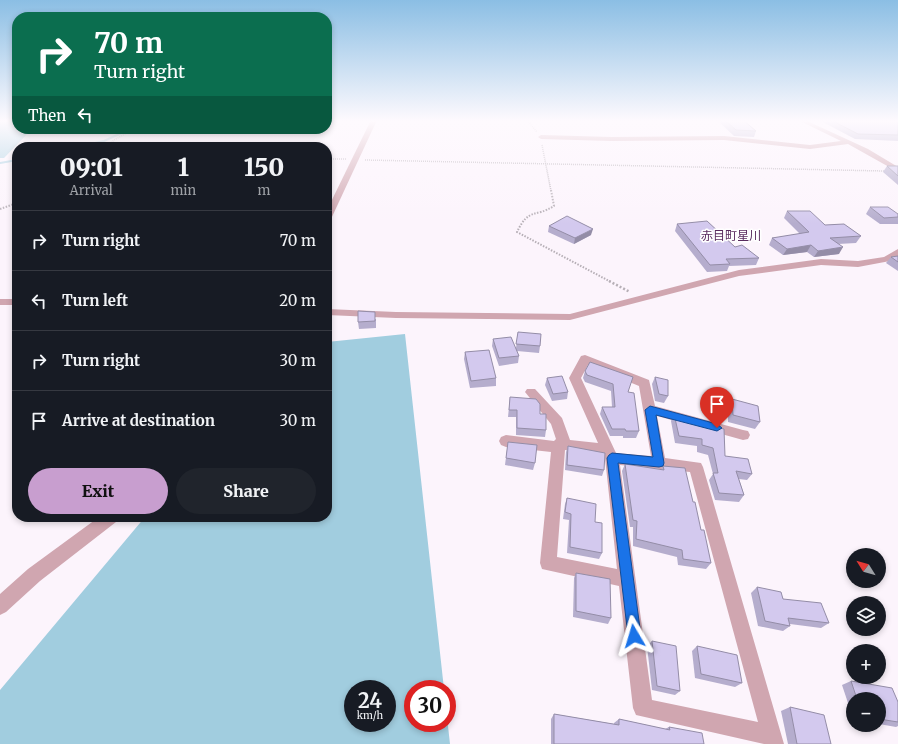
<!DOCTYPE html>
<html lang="en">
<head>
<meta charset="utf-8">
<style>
	:root { --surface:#171b24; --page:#20242c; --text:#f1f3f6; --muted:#9ea1a6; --line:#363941; --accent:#c89ecf }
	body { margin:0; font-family:Merriweather,"Noto Sans JP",serif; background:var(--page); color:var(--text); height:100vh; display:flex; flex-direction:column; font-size:15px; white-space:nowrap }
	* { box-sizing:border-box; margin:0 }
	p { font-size:13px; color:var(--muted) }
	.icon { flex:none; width:22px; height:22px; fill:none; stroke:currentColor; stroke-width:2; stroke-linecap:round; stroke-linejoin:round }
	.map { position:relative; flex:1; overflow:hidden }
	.details { position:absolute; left:12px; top:142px; width:320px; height:380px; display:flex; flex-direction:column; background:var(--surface); border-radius:16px; box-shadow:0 2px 6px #0003 }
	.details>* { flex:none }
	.banner { position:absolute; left:12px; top:12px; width:320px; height:122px; border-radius:16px; box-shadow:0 2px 6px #0003; background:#0b6e4f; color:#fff; overflow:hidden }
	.needle { width:26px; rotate:307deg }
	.controls { position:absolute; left:846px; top:548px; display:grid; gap:8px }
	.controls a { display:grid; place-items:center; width:40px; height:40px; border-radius:50%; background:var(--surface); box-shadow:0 2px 6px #0003; font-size:20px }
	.speed { position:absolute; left:344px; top:680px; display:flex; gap:8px; font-size:20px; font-weight:700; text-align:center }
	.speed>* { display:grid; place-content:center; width:52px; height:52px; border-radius:50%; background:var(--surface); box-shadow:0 2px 6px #0003; line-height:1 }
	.speed small { font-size:10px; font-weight:400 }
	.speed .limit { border:6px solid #d22; background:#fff; color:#111 }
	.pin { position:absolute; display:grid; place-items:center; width:34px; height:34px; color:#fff; margin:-41px -17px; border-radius:50% 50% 50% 0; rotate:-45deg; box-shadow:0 0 4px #0007 }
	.pin .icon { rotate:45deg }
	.me { position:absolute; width:44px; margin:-22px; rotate:353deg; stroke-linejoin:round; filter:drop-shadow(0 0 3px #0008) }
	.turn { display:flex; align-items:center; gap:14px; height:84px; padding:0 16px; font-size:18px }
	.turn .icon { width:52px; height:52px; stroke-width:2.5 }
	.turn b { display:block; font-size:28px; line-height:34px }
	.then { display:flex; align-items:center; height:38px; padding:0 16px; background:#0003; gap:8px; font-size:15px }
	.eta { display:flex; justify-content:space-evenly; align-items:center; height:68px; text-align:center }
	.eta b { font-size:24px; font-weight:800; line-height:28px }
	.button { display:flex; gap:8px; margin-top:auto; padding:8px 16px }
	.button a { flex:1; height:46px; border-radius:24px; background:var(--accent); color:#111; font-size:16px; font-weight:800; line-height:46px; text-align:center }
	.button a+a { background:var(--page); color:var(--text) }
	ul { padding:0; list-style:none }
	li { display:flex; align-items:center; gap:12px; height:60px; padding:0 16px; border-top:1px solid var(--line) }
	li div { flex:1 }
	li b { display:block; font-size:15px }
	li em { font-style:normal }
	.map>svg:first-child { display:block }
	.water { fill:#a1cddf; fill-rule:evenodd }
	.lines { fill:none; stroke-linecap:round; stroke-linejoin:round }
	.stream { stroke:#a1cddf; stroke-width:2 }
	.path-far2 { stroke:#b6afb6; stroke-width:1.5; stroke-dasharray:1 1; stroke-linecap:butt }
	.path-far1 { stroke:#b6afb6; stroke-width:2; stroke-dasharray:1.5 1.5; stroke-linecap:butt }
	.path { stroke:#b6afb6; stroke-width:2.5; stroke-dasharray:2 2; stroke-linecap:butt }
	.street { fill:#d0a6b0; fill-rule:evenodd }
	.wall { fill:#b5adcd }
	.shaded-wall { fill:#948da7 }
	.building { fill:#d3c9ee; stroke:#948da7 }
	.route { fill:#1a73e8; stroke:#114b97 }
	.labels { text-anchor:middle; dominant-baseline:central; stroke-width:3; stroke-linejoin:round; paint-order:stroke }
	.far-quarter-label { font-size:12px; fill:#592b5e; stroke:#fff }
</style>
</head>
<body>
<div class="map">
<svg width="898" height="744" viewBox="0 0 898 744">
	<rect width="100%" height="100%" fill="#fcf4fc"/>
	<g class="water">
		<path d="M0,120h14l3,2v7h10l3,2 -26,27h-4z"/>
		<path d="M405,334l39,355h-31v34h34v-6l3,27h-450v-54l145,-173h182v-175zM353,689h34v34h-34z"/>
	</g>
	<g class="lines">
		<g class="stream">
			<path d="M77,147l27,-6 26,-12"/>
			<path d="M0,163l17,-3"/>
		</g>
		<g class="path-far2">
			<path d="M527,120l10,12"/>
			<path d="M542,145l9,46"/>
			<path d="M107,147l7,-7 20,-11"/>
			<path d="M327,159h19"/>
			<path d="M365,160l519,11"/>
		</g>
		<g class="path-far1">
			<path d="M551,190l3,16c-19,12 -25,1 -37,26l94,50"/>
			<path d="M0,209l17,-6"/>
		</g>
		<path class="path" d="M609,281l21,11"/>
		<g class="street">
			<path d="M371,120h6l-46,99 -4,2v-11z"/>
			<path d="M798,120h7l63,29 30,18v5l-50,-28 -38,5 -86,-9 -112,1 -71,-2 -3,-2 3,-2 71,2 112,-1 86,9 31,-4z"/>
			<path d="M898,249v7l-8,5 -32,6 -37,-2 -82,11 -169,44 -174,-2 -69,-3v-6l69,3 174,2 169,-44 82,-11 37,2 26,-4z"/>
			<rect x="0" y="299" width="17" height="6"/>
			<path d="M585,355l64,25 6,26 88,24 5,1 2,4 -2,4 -5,1 -86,-24 8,42 36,5 2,4 81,277h-20l-128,-29 -3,-7 -14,-122 -77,-17 -2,-6 11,-111 -45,-5 -5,-2 -2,-4 2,-4 5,-2 48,6 2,-2 -5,-15 -26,-32 2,-3h8l27,29 8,22 28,3 -29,-65 12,-22zM588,365l51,21 12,70 -35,-3 -35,-75zM565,450l39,5 1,3 12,111 -60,-12zM620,465l70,7 68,250 -106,-22z"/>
			<path d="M99,517h20l-3,5 -76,59 -34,31 -6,3v-21l28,-25z"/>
		</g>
	</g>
	<g class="wall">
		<path d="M717,120h30l-3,1 12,10 -2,6 -20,-1z"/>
		<path d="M819,120h79v21l-43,-2z"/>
		<path d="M887,166h11v19l-15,-13z"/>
		<path d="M870,207l28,10v7h-18l-14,-10z"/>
		<path d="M787,211l38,14 36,11 -5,7 -18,1 1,10 -25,3 -7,-5 -24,3 -14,-10 3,-7 28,-4 -16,-16z"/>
		<path d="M677,224l58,23 24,11 -3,7 -27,1 -2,5 -20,1 -32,-41z"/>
		<path d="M549,226l42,9 -17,9 -26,-12z"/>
		<path d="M898,256v15l-12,-8 5,-6z"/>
		<path d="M376,319v9l-17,1 -1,-7z"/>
		<path d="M518,332l22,14 -1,7 -22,-2 2,5 -1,7 -19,3 -7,-20 1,-7 23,9z"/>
		<path d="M465,352l31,26v8l-26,2 -6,-29z"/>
		<path d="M590,362l38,30 11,39 -3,7h-13v-2h-13l-10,-22 2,-7h10l-1,-16 -26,-9 -2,-4 2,-7z"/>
		<path d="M655,377l13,19 -4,7 -9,-2 -3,-17z"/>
		<path d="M547,378l21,14 -1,7 -15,2 -7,-16z"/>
		<path d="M510,397l30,17 6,16 -1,7 -29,-2v-18h-8z"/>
		<path d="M732,399l28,23 -5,7 -27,-7v-15z"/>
		<path d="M674,414l18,7 33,35 27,18 -5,6 -8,-1 5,16 -5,7 -24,-2 -6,-20 4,-6 -5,-19 -11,-3v-6l-22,-3 -4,-22z"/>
		<path d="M508,442l27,21 -2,7 -28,-5z"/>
		<path d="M568,446l36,24 -2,6 -37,-6 1,-18z"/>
		<path d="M625,464l36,6 2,-4 38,64 10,33 -5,6 -28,-4 -1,-8 -44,-11v-19h-3l-8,-56z"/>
		<path d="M567,498l28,24 7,31 -3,6 -32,-6 2,-33 -6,-1 2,-15z"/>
		<path d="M576,573l35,45 -3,6 -35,-7 1,-39z"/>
		<path d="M757,587l72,36 -8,5 -31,-4v2l-7,5 -25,-5 -7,-33z"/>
		<path d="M652,641l28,50 -5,4 -23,-5 -5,-44z"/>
		<path d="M697,646l45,37 -7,4 -40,-9 -3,-27z"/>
		<path d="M851,681l47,21v24l-2,1 -17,-3v-25h-26v19l-11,-33z"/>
		<path d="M790,707l41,37h-43l-7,-33z"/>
		<path d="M554,714l60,10v-1l5,-4 46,10 4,-2 35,17h-153v-25z"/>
	</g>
	<g class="shaded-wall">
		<path d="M593,229l-2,6 -17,9 1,-6z"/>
		<path d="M811,245l-4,7 -24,3 4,-6z"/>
		<path d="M843,247l-4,7 -25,3 4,-6z"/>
	</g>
	<g class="building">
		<path d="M725,120h18l13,11 -20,-1z"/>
		<path d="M831,120h67v15l-40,-1z"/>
		<path d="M887,166h11v10z"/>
		<path d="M870,207h18l10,7v3l-14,1z"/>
		<path d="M787,211h23l15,14 19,-1 17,12 -31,2 13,9 -25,4 -7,-6 -24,4 -15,-11 37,-6z"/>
		<path d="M567,216l26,13 -18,9 -26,-12z"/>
		<path d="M707,221l28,26 7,-2 17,13 -33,1 4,5 -20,1 -33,-41z"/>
		<path d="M898,256v6l-7,-5z"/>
		<path d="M358,311l17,1v9l-17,1z"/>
		<path d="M518,332l23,2 -1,12 -24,-2z"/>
		<path d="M511,337l8,19 -20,2 -6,-19z"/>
		<path d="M489,350l7,28 -25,3 -6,-29z"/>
		<path d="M590,362l43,15 -5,15 6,1 5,38h-13l-1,-2h-13l-10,-22h13l-2,-23 -26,-9 -2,-4z"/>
		<path d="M562,376l6,16 -15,2 -6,-16z"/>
		<path d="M655,377l13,3v16l-9,-2z"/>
		<path d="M510,397l26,2 4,5v10h6v16l-29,-2v-18h-8z"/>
		<path d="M732,399l26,7 2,16 -27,-7z"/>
		<path d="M674,414l18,5v2l32,8 1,27 23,3 4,15 -16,-3 8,24 -25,-2 -6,-20h5l-5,-25 -11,-3v-6l-23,-3z"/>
		<path d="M508,442l29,3 -2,18 -29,-5z"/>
		<path d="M568,446l37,7 -1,17 -37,-5z"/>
		<path d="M625,464l39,6 -1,-4 22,2 8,34h2l6,28h3l7,33 -28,-4 -1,-9 -46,-11 1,-18 -4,-1z"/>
		<path d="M567,498l29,6 -1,18 7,1v30l-32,-6 1,-33 -6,-2z"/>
		<path d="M576,573l34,6 1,39 -35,-7z"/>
		<path d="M757,587l24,5 2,7 38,4 8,20 -41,-5 2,8 -25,-5z"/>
		<path d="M652,641l24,5 4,45 -23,-5z"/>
		<path d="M697,646l40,9 5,28 -41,-9z"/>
		<path d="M851,681l41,7 6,14v20l-19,-3v-20h-22z"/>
		<path d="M790,707l34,8 7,29h-34z"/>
		<path d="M554,714l65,11v-6l51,11 -1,-3 33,6 2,11h-150z"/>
	</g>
	<linearGradient id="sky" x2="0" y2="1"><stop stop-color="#8bbee4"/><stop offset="0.54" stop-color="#fefafe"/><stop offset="1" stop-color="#fefafe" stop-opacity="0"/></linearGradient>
	<rect width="898" height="224" fill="url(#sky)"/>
	<path class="route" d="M650,406l67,18 5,4 -5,3 -61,-16 8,48 -1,3 -4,1 -41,-4 23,173 -2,5 -5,2 -4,-2 -2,-5 -21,-178 2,-3 3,-2 41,4 -8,-47z"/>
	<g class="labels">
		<g class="far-quarter-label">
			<text x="731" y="235">赤目町星川</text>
		</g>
	</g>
</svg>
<div class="controls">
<a><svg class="needle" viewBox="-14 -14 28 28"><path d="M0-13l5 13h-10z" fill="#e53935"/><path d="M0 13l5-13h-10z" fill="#9ea1a6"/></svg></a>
<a><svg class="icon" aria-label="layers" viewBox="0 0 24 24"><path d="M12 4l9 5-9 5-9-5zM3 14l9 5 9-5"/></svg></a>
<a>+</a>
<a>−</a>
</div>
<div class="speed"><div>24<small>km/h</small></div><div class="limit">30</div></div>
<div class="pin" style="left:717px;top:428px;background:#d93025"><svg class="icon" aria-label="arrive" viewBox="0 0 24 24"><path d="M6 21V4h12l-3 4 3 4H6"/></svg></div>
<svg class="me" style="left:634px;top:636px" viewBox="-20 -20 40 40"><path d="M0-17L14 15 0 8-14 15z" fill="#1a73e8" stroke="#fff" stroke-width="4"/></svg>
<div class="banner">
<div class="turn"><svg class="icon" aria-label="right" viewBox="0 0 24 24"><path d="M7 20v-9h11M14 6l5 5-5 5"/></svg><div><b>70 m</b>Turn right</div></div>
<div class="then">Then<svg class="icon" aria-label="left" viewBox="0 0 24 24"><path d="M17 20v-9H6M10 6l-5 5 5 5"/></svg></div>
</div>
<section class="details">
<div class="eta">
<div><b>09:01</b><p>Arrival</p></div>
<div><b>1</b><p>min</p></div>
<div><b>150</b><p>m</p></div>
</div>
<ul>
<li><svg class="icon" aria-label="right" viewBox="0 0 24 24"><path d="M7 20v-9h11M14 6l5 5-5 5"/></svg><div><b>Turn right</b></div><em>70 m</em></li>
<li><svg class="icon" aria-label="left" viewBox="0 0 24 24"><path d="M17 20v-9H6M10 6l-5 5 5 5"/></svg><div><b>Turn left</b></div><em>20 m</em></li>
<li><svg class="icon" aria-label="right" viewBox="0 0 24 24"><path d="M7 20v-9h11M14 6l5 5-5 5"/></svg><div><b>Turn right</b></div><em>30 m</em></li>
<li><svg class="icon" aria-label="arrive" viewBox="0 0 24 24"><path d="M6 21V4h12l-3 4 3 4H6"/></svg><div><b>Arrive at destination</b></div><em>30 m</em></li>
</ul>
<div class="button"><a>Exit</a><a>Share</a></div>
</section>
</div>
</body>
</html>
